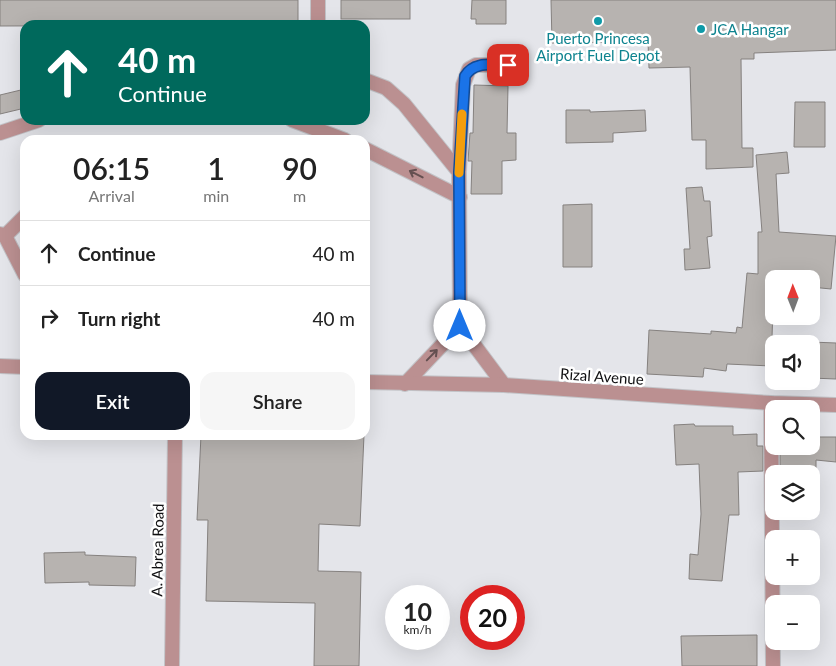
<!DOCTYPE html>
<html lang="en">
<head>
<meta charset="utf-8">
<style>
	:root { --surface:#fff; --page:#f6f6f6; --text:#222; --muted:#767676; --line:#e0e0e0; --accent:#111827 }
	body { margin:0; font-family:Lato,sans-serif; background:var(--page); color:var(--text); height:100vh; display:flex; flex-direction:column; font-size:19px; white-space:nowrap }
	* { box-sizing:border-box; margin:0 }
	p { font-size:16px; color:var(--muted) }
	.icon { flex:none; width:28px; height:28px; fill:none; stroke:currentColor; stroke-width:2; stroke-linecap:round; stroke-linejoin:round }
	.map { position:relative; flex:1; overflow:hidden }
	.panel { position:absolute; left:20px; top:135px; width:350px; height:305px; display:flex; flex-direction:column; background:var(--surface); border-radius:15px; box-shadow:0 5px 20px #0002 }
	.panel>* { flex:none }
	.banner { position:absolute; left:20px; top:20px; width:350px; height:105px; border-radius:15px; box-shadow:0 5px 20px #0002; background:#00695c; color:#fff; overflow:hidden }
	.needle { width:32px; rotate:359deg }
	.buttons { position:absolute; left:765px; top:270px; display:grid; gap:10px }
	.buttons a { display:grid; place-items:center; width:55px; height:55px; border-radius:10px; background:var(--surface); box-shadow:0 5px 20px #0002; font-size:25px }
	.speed { position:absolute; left:385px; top:585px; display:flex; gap:10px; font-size:25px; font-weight:700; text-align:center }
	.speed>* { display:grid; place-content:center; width:65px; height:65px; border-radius:50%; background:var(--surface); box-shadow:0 5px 20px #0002; line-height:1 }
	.speed small { font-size:12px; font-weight:400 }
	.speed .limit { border:8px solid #d22; background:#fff; color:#111 }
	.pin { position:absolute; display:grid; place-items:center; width:42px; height:42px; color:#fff; margin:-21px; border-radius:10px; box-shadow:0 2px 8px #0006 }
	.me { position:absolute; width:55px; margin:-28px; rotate:0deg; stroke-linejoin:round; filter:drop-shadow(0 0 4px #0008) }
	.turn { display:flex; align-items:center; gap:18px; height:105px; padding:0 15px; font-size:22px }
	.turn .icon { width:65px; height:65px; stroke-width:2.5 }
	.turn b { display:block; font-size:35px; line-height:42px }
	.eta { display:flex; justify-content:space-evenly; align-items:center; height:85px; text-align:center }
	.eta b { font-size:30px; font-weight:600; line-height:35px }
	.primary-button { display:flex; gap:10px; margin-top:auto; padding:10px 15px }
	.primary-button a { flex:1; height:58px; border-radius:15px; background:var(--accent); color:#fff; font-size:20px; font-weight:600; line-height:58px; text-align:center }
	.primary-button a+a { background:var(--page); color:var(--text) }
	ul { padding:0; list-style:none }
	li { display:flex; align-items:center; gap:15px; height:65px; padding:0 15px; border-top:1px solid var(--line) }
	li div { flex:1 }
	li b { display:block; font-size:19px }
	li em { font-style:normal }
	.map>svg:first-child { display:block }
	.building { fill:#b7b3b0; stroke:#85817f }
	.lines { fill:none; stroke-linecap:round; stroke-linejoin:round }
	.service-casing { stroke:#c2c3c7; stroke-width:16 }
	.minor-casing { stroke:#c2c3c7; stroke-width:16 }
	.tertiary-casing { stroke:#c2c3c7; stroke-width:16 }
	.service { stroke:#bb9091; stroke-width:14 }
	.minor { stroke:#bb9091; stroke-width:14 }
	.tertiary { stroke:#bb9091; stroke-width:14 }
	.oneway { stroke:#655051 }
	.route-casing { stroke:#114b97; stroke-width:12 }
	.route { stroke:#1a73e8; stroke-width:9 }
	.slow { stroke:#f59e0b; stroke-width:9 }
	.culture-dot { fill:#0f9aa8; stroke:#fff; stroke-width:2 }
	.labels { text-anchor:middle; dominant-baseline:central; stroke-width:5; stroke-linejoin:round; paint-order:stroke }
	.culture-label { font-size:15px; fill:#0d838f; stroke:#fff; text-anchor:start }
	.street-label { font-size:15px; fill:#0f0f11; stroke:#fff }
</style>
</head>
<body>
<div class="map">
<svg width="836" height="666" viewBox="0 0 836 666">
	<rect width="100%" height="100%" fill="#e4e5ea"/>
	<g class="building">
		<path d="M0,0h298v25l-298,1z"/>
		<rect x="341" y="0" width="69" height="19"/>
		<path d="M472,0h34v24h-30v-5h-5z"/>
		<path d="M551,0h285v50l-82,3v6h-13l1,89h11v19l-47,2v-29h-14l-2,-73 -41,1 -1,-26 -96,1z"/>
		<path d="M474,85l34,1 -1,47h9v27l-14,1v33h-31l1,-33h-4l2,-28h3z"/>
		<path d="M25,89v19l-25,6v-19z"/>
		<path d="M795,102h30v45h-31z"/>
		<path d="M566,110h24v2l55,-2 1,21 -33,2v9l-47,1z"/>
		<path d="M787,152l2,21 -13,1 3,58 57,4 -5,53 -20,-2v-8h-37l-3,87 -44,-2 -1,7 -22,-3 -1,9 -56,-3 2,-44 62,4v-3l25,2 1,-6 5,1 5,-55 11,1v-42h4l-6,-77z"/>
		<path d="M702,187l2,14h6l2,35 -5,1 3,31 -25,2 -1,-21h6l-4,-61z"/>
		<path d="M592,204v63h-29v-62z"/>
		<path d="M811,342l25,1v36l-25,-1z"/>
		<path d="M694,424l1,2h38v9l24,-1v12h6v25l-25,1 1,43h-10l-7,66 -33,-2 1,-25 8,1 3,-41 -2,-50 -23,1 -2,-40z"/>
		<path d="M201,435h163l-4,91 -41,-2 -1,47 43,1 -2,94h-45l1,-63 -109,-2 2,-81h-11z"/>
		<path d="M811,437h25v25l-20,-2v14h-36v-28h31z"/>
		<path d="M85,552v3l51,2 -1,29 -46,-1v-3l-44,1 -1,-30z"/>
		<path d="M757,635v31h-75l-1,-30z"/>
	</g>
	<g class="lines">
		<g class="service-casing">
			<g id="service">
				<path d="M318,25v-25"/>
				<path d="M365,80l21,8 18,16 55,68"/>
				<path d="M292,120l53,20"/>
				<path d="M0,133l39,-13"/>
				<path d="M365,149l95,48"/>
				<path d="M0,234l5,2 20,39"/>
				<path d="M5,236l20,-20"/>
				<path d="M460,326l-1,-154 4,-87 6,-16 7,-4h32"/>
				<path d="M460,326l44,59"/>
				<path d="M405,384l55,-58"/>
			</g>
		</g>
		<g class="minor-casing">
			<path id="minor" d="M771,403l2,263"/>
		</g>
		<g class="tertiary-casing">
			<g id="tertiary">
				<path d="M0,366l25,1"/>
				<path d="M365,382l139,3 267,18 65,2"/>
				<path d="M172,666l3,-231"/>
			</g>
		</g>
		<use href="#service" class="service"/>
		<use href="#minor" class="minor"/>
		<use href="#tertiary" class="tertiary"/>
	</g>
	<defs><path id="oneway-shaft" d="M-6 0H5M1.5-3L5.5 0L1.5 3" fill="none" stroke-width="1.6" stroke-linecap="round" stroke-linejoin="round" transform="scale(1.25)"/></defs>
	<g class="oneway">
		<use href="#oneway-shaft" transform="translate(416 174) rotate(-153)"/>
		<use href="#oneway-shaft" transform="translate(432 355) rotate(-46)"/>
	</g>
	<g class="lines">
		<g class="route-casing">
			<path id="route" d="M460,326l-1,-154 6,-96c9,-15 26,-11 43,-11"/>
		</g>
		<use href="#route" class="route"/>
		<path class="slow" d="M459,173l3,-59"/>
	</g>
	<g class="culture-dot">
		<circle cx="598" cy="21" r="5"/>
		<circle cx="701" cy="29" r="5"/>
	</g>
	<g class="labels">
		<g class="culture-label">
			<text x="711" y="29">JCA Hangar</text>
			<text x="598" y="38" text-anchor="middle">Puerto Princesa<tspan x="598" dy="17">Airport Fuel Depot</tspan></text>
		</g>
		<g class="street-label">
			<text transform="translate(602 376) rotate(4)">Rizal Avenue</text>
			<text transform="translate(157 550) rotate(-89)">A. Abrea Road</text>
		</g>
	</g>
</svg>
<div class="buttons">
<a><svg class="needle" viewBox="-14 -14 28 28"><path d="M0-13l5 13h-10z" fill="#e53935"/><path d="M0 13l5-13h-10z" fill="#767676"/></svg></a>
<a><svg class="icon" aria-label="sound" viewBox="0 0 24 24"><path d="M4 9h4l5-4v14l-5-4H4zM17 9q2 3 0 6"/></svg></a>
<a><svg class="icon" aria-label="search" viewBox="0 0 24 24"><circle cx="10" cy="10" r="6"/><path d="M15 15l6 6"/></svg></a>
<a><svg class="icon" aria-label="layers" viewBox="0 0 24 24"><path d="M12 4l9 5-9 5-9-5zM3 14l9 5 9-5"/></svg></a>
<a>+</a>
<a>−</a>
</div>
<div class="speed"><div>10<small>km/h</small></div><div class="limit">20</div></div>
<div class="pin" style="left:508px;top:65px;background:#d93025"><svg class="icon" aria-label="arrive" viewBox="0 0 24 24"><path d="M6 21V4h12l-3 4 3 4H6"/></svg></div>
<svg class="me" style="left:460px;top:326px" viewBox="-20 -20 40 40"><circle r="19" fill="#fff"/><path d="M0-13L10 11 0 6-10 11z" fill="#1a73e8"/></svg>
<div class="banner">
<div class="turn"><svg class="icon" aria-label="ahead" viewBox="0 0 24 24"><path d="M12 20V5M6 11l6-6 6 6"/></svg><div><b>40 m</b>Continue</div></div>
</div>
<section class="panel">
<div class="eta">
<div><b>06:15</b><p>Arrival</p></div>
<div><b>1</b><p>min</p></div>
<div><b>90</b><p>m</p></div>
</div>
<ul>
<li><svg class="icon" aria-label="ahead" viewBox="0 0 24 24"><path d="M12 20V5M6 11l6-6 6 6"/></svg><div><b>Continue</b></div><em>40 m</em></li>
<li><svg class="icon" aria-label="right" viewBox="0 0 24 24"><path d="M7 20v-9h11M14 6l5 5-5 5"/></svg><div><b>Turn right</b></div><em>40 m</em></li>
</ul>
<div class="primary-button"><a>Exit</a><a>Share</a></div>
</section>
</div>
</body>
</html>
